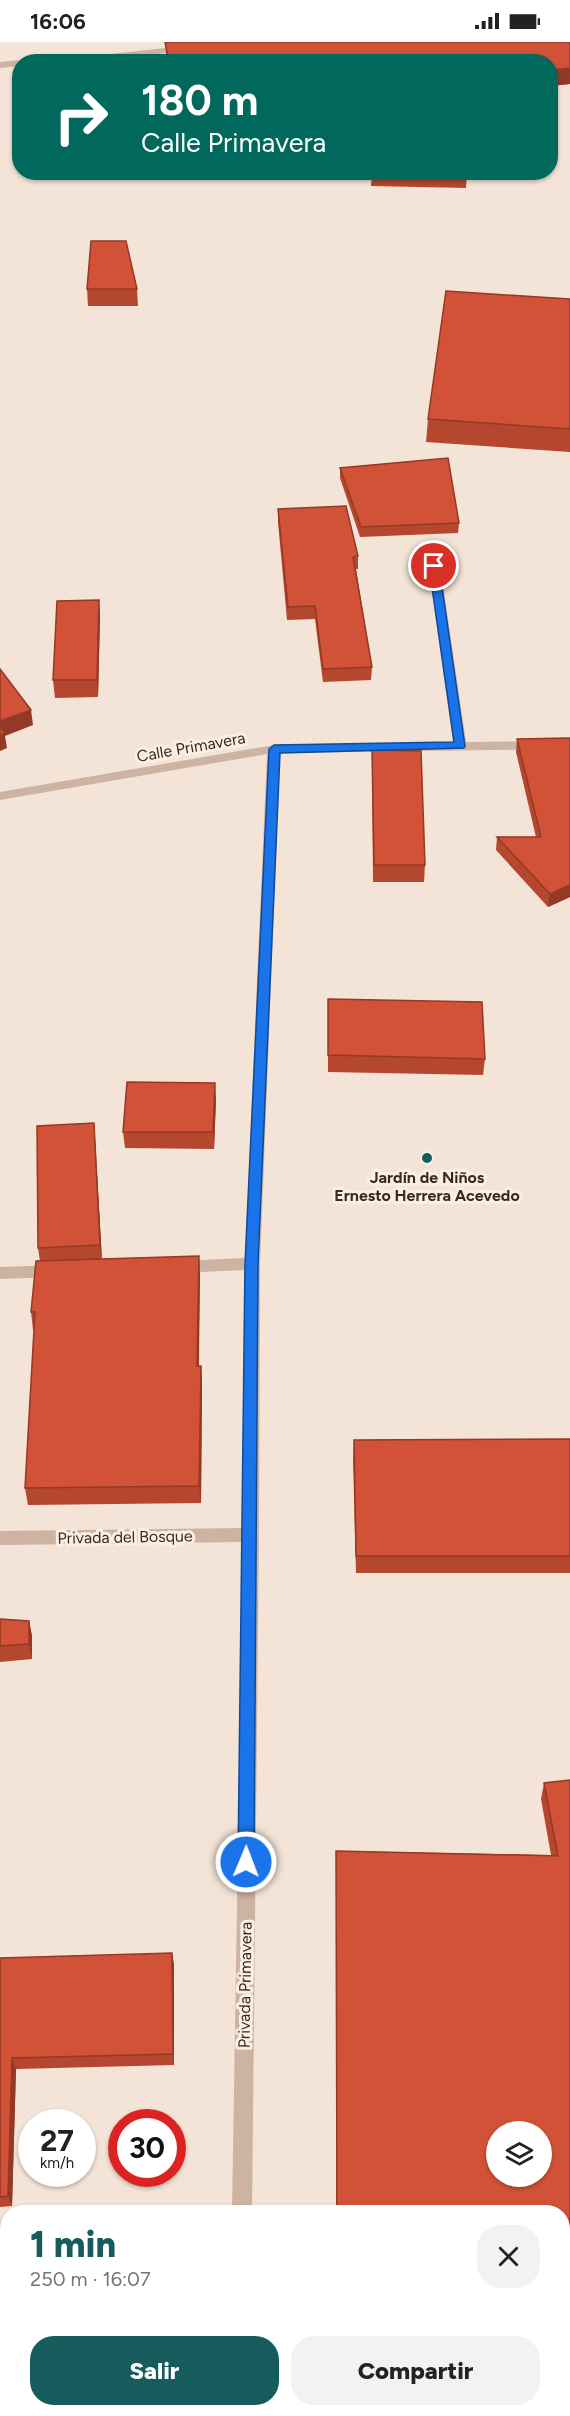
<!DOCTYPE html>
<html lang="es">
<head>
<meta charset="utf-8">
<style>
	:root { --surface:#fff; --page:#f2f2f2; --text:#222; --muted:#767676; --accent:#175c5c }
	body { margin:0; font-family:Figtree,sans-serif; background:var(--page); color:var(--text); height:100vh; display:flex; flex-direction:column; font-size:22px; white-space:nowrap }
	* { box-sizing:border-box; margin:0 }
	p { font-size:20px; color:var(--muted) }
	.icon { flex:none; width:33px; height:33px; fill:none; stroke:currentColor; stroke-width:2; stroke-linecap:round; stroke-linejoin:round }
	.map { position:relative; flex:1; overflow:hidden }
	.details { position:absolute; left:0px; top:2163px; width:570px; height:212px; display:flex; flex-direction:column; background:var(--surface); border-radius:24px 24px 0 0; box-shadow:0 2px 4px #0004 }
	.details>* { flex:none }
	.top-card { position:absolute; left:12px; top:12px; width:546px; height:126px; border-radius:24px; box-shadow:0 2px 4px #0004; background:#00695c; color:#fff; overflow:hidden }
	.tools { position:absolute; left:486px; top:2079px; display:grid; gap:12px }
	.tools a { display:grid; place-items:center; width:66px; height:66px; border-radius:50%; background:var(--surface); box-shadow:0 2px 4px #0004; font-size:30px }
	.speed { position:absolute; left:18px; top:2067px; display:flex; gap:12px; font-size:30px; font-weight:700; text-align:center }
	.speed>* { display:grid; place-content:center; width:78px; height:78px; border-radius:50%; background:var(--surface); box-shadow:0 2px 4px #0004; line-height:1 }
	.speed small { font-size:15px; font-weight:400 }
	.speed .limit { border:9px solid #d22; background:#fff; color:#111 }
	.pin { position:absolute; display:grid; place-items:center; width:51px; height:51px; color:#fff; margin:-26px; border:3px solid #fff; border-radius:50%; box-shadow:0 2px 6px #0007 }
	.me { position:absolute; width:66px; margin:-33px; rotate:1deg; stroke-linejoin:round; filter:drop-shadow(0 0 4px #0008) }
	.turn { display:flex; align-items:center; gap:21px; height:126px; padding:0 30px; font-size:27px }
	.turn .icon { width:78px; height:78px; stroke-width:2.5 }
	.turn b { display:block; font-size:42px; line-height:51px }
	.round { display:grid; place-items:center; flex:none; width:63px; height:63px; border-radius:24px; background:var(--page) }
	.headline { display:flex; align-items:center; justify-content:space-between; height:102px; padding:0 30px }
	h1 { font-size:36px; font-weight:800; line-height:45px; color:var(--accent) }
	.primary-button { display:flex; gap:12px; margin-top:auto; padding:12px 30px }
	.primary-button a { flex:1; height:69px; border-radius:24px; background:var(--accent); color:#fff; font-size:24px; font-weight:800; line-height:69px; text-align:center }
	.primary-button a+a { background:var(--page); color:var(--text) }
	.status { display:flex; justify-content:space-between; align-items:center; height:42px; padding:0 30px; background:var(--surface); direction:ltr }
	.status svg { height:16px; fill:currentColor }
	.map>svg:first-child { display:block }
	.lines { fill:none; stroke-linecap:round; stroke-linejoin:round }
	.minor { fill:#ccb3a2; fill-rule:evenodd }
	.wall { fill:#b5472f }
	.shaded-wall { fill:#933926 }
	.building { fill:#d25237; stroke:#933926; stroke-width:1.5; fill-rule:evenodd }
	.route { fill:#1a73e8; stroke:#114b97; stroke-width:1.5 }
	.poi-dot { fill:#175c5c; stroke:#fbefe4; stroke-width:2 }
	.labels { text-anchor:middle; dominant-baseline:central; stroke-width:6; stroke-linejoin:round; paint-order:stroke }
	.street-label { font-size:16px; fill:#362a25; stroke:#fbefe4 }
	.poi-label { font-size:16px; font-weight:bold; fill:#362a25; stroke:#fbefe4 }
</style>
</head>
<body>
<div class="status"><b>16:06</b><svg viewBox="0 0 49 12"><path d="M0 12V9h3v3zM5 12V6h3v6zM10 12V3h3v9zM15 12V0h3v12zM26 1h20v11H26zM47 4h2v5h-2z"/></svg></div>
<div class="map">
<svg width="570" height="2374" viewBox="0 0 570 2374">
	<rect width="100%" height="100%" fill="#f3e4d7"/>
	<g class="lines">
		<g class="minor">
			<path d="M184,4l5,3 -2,2 -111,11h-39z"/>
			<path d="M20,18l4,2h-4v4l-20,2v-6z"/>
			<path d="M431,498l6,4 29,198 104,-1v8l-290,4 -20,511 -1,271 -7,677h-20l11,-670 -243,3v-14l243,-3 1,-258 -64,3 -5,-2 -3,-4 3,-4 5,-2 65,-3 22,-504 -267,46v-8l274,-47 179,-3 -28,-198z"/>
			<path d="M54,1223l5,2 3,4 -3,4 -5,2 -54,2v-12z"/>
			<path d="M8,2298v69h6v7h-14v-72z"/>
			<path d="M229,2367h20l1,7h-22z"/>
		</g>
	</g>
	<g class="wall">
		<path d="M165,0h405v42l-20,2v-24h-383z"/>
		<path d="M372,130h95l-1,16 -95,-2z"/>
		<path d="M87,247h50l1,17h-50z"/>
		<path d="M570,257v153l-144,-10 2,-23z"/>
		<path d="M340,426l119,55 -1,10 -98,4 -20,-59z"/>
		<path d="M278,467l80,47v13h-2l16,98 -1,13 -48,2 -8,-63 -28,1 -9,-98z"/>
		<path d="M99,558l1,18 -2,79 -43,1 -2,-18z"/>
		<path d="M517,697l53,158 -22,10 -52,-57 1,-13h39l-20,-85z"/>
		<path d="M372,708l53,115 -1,17h-51l-1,-115z"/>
		<path d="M328,957l157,60 -2,16 -155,-3z"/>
		<path d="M216,1057l-2,50 -89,-1 -2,-16z"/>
		<path d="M95,1097l7,120 98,15 -1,92h2l1,18 -1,119 -173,2 -3,-17 9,-158h-1l-2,-18 9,-51 -2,-13z"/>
		<path d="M570,1397v134h-214l-3,-115 1,-18z"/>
		<path d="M0,1577l29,2 3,15v23l-32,3z"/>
		<path d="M570,1738v636h-14l-1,-7h7v-197h-226v-361l215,4 -10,-56 3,-16z"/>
		<path d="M172,1911l2,12v100l-158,4 -4,137 -12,1v-249z"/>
	</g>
	<g class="shaded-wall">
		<path d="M570,26v16l-20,2v-16z"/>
		<path d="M99,558l1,18 -2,79 -1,-17z"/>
		<path d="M31,668l2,15 -28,11 2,12 -7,3v-30z"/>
		<path d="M570,843v12l-22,10 2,-13z"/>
		<path d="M215,1041l1,16 -2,50 -1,-17z"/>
		<path d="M94,1081l1,16 7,122 -2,-16z"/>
		<path d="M199,1214l1,18 -2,110 -1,-18z"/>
		<path d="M201,1324l1,18 -1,119 -2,-17z"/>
		<path d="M29,1579l3,15v23l-3,-15z"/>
		<path d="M172,1911l2,12v100l-1,-11z"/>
		<path d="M12,2016l4,11 -4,137 -4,-10z"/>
	</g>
	<g class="building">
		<path d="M165,0h405v26l-20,2v-8h-381z"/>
		<path d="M91,199h35l11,48h-50z"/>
		<path d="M446,249l124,8v130l-142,-10z"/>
		<path d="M448,416l11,65 -98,4 -21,-59z"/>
		<path d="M346,464l12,50 -5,1 19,110 -49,2 -8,-63 -27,1 -10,-98z"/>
		<path d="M99,558l-2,80h-44l4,-79z"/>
		<path d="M0,627l31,41 -31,11z"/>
		<path d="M0,684l5,7 -5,2z"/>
		<path d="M570,696v147l-20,9 -53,-57h44l-24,-98z"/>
		<path d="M372,708l49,1 4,114h-51z"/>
		<path d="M328,957l154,3 3,57 -157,-4z"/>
		<path d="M127,1040l88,1 -2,49h-90z"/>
		<path d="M94,1081l6,122 -62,3 -1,-122z"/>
		<path d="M199,1214l-2,110h4l-2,120 -174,2 10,-176h-4l5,-51z"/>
		<path d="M570,1397v117h-214l-2,-116z"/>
		<path d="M0,1577l29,2v23l-29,2z"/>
		<path d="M570,1738v636h-9v-7h1v-197h-225l-1,-361 222,5 -14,-73zM496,2090h46v44h-46z"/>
		<path d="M172,1911l1,101 -161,4 -4,138 -8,1v-239z"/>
		<path d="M13,2367h149l-1,7h-152l1,-4z"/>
	</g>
	<path class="route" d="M434,521l5,3 26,180 -1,2 -184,5 -22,511 -4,598 -2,6 -6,2 -6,-2 -2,-6 7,-598 24,-515 5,-4 180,-3 -25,-176z"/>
	<circle class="poi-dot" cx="427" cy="1116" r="6"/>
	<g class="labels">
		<g class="street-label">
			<text transform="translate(191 705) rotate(-10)">Calle Primavera</text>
			<text transform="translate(125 1495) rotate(-1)">Privada del Bosque</text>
			<text transform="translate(245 1943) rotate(-89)">Privada Primavera</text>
		</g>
		<g class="poi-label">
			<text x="427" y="1135">Jardín de Niños<tspan x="427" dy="18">Ernesto Herrera Acevedo</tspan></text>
		</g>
	</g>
</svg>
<div class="tools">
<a><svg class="icon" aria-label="layers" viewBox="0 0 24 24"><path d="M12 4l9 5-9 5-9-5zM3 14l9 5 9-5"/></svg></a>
</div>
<div class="speed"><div>27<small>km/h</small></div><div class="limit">30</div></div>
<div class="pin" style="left:434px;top:524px;background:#d93025"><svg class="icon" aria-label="arrive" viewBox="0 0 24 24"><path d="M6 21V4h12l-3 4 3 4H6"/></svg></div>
<svg class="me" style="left:246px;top:1820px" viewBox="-20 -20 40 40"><circle r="17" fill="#1a73e8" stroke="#fff" stroke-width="3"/><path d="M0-11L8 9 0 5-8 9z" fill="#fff"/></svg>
<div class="top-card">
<div class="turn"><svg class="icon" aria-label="right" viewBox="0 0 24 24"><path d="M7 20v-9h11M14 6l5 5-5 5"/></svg><div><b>180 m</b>Calle Primavera</div></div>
</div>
<section class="details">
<div class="headline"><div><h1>1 min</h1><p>250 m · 16:07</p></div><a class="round"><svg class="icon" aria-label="close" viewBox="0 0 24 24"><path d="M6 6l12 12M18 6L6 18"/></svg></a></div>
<div class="primary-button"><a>Salir</a><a>Compartir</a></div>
</section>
</div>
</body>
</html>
